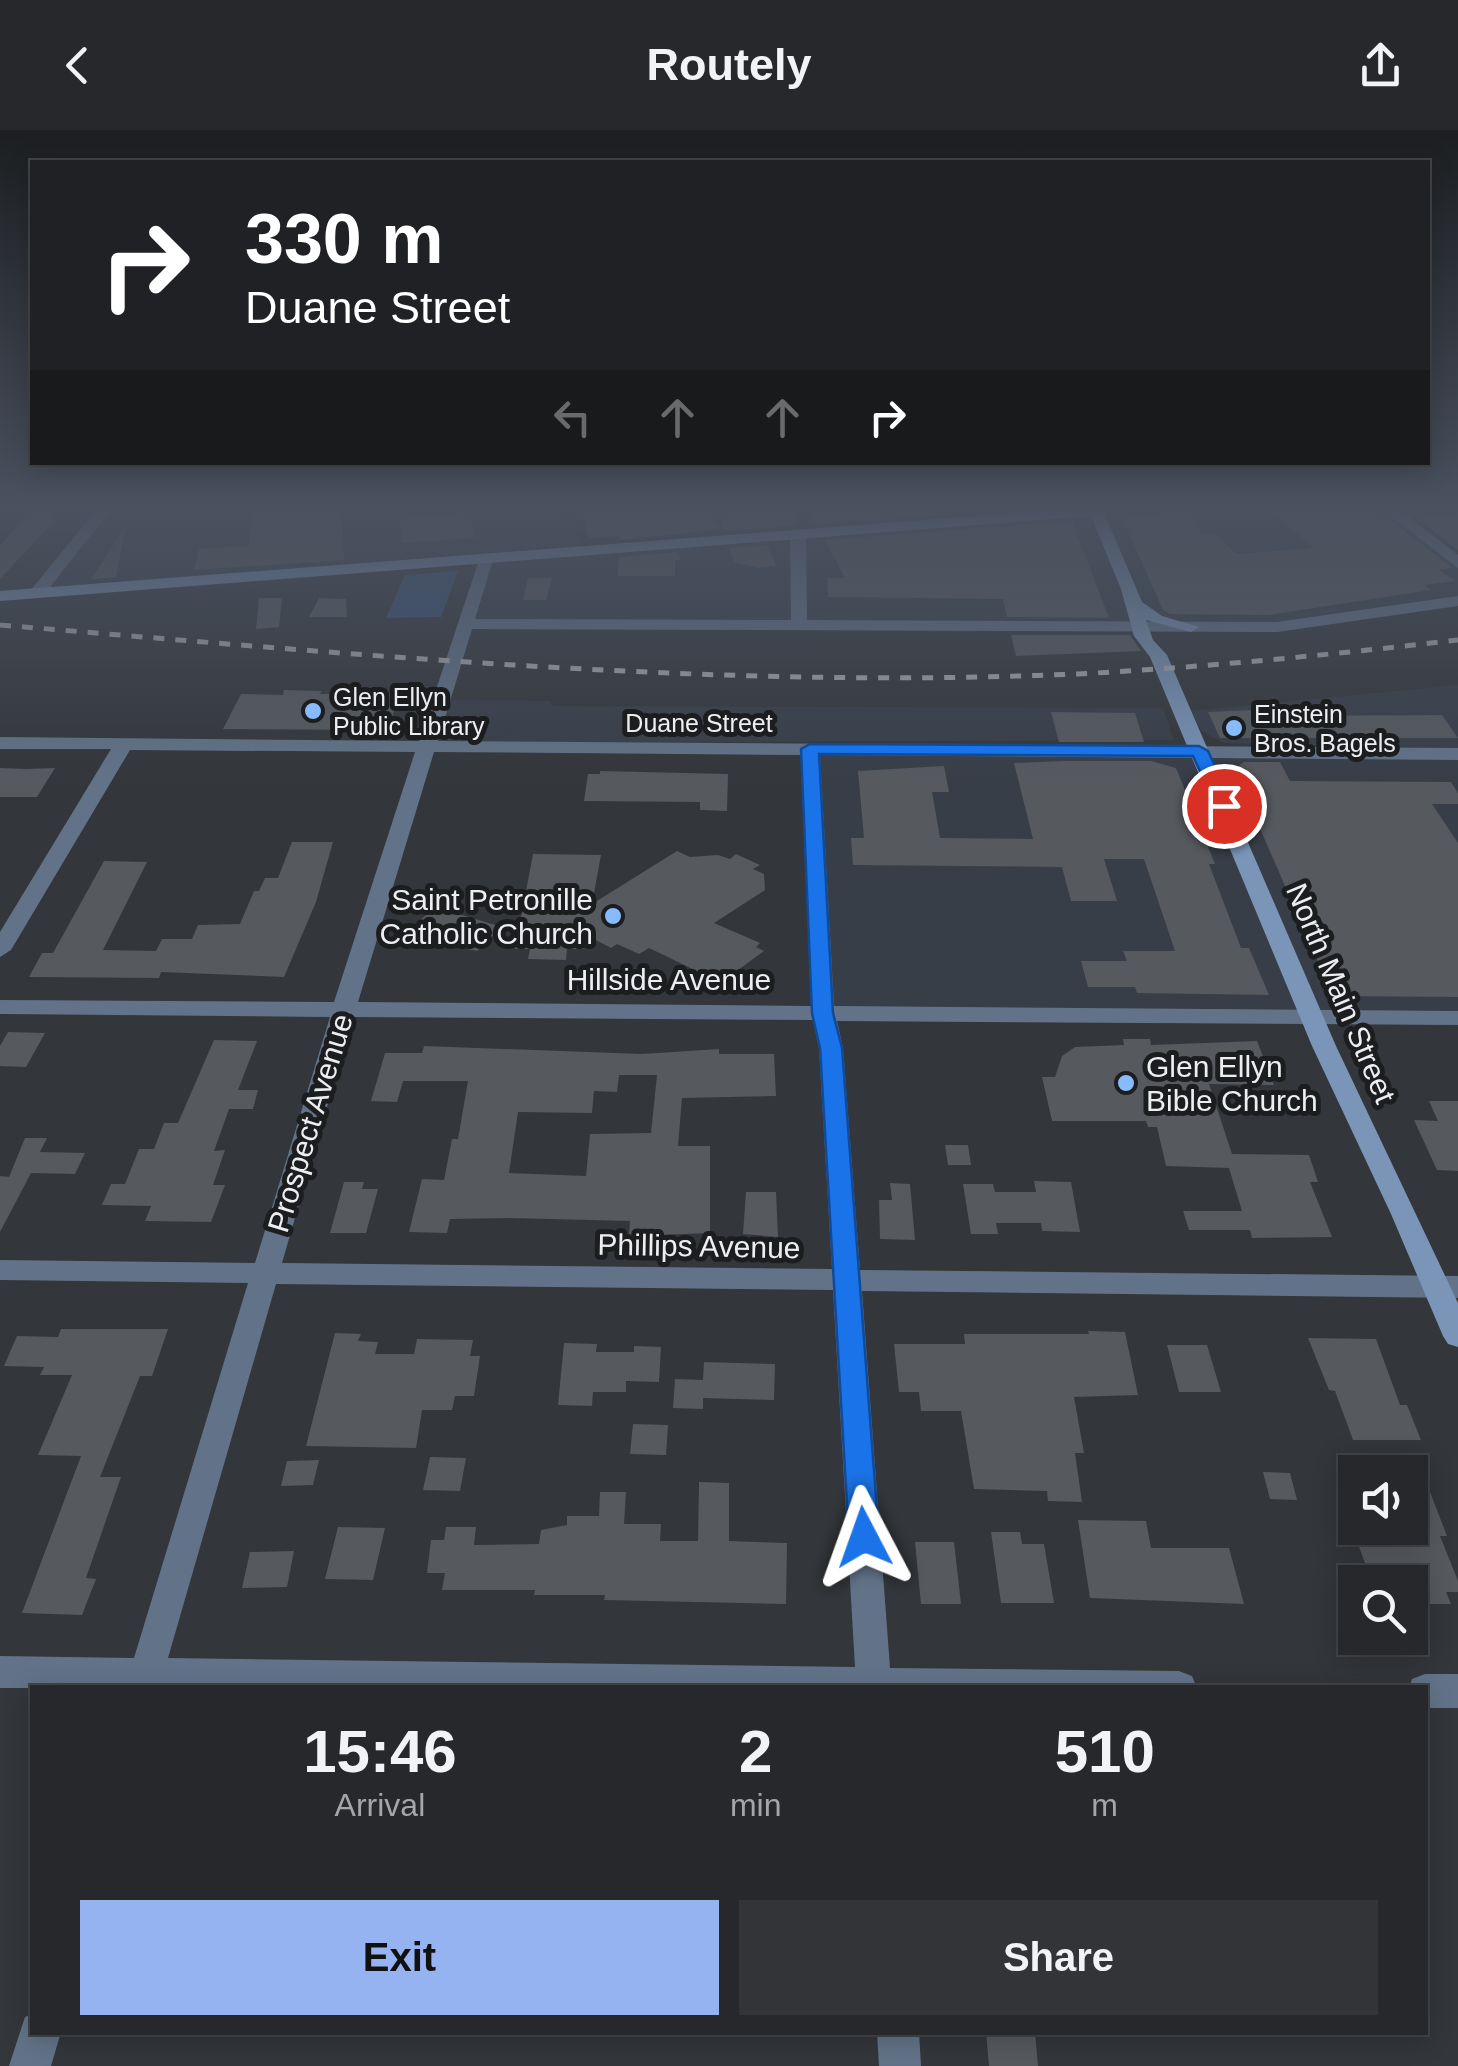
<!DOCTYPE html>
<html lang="en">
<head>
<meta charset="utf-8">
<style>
	:root { --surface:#26282c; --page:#323438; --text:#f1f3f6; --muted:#a4a6a9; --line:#424448; --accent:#95b2f1 }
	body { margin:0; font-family:Helvetica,sans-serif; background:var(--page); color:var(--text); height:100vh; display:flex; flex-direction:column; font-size:38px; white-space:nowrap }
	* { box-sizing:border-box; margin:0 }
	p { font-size:32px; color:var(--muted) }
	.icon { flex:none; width:55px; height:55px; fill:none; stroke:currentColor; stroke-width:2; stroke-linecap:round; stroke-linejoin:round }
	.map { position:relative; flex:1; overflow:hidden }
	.details { position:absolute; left:30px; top:1555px; width:1398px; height:350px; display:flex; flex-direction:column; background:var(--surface); border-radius:0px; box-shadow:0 5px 25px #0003,0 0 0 2px var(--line) }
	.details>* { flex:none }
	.top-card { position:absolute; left:30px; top:30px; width:1400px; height:305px; border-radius:0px; box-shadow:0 5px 25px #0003,0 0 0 2px var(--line); background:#202124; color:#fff; overflow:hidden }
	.buttons { position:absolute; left:1338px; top:1325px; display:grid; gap:20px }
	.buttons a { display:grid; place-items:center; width:90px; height:90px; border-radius:0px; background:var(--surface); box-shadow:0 5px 25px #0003,0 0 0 2px var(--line); font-size:50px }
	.pin { position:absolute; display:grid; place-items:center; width:85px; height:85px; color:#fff; margin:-42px; border:5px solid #fff; border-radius:50%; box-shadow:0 2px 10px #0007 }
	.me { position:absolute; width:110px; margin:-55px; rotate:356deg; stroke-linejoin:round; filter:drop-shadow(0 0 8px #0008) }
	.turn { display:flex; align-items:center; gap:35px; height:210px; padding:0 50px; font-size:45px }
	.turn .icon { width:130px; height:130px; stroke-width:2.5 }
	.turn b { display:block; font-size:70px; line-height:85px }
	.lanes { display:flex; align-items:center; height:95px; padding:0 50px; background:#0003; justify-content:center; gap:50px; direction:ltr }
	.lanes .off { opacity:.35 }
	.eta { display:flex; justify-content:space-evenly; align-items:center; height:170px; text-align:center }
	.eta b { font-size:60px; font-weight:600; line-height:70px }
	.button { display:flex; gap:20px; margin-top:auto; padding:20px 50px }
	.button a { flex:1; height:115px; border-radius:0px; background:var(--accent); color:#111; font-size:40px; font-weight:600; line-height:115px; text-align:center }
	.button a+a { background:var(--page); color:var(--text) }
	header { display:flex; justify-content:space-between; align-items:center; height:130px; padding:0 50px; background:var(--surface); font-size:45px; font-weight:600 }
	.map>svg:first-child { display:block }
	.built { fill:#373e48 }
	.green { fill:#365174 }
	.building { fill:#56595e; fill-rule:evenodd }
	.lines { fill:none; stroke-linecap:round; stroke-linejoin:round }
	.street { fill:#627389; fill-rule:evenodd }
	.secondary { fill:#7a95b8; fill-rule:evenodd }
	.rail { stroke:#a8abae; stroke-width:5; stroke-dasharray:11 11; stroke-linecap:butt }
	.route { fill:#1a73e8; stroke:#114b97; stroke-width:2.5 }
	.poi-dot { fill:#88bbfc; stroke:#1c1d1f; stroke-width:4 }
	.labels { text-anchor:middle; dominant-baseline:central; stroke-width:10; stroke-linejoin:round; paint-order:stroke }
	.far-poi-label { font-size:25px; fill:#eceef1; stroke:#1c1d1f; text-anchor:start }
	.far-street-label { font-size:25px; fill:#eceef1; stroke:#1c1d1f }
	.poi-label { font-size:30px; fill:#eceef1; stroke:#1c1d1f; text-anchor:end }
	.street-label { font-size:30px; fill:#eceef1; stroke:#1c1d1f }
</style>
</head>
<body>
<header><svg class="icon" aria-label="back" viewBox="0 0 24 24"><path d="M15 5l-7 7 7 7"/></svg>Routely<svg class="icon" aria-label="share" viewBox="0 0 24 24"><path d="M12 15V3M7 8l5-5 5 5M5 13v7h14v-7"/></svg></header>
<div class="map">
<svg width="1458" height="1936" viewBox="0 0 1458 1936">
	<rect width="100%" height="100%" fill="#33363a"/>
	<g class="built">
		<path d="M106,381h454l26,39 -543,41z"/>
		<path d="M1124,381h263l71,53v35l-185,26 -124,1 -49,-113z"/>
		<path d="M1093,384l48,110 -336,-2 -3,-85z"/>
		<path d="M793,407l3,85 -325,-1 19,-60z"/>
		<path d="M1458,555v64l-234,-6 -22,-12 -13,-20z"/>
		<path d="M445,570l106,1v5l612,2 11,32 -742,3z"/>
		<path d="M814,622l384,2 107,258 -476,-3z"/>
		<path d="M1209,625l249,2v257l-140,-1z"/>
	</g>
	<path class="green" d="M458,441l-17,46 -55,1 19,-43z"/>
	<g class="building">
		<path d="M30,381h26l-7,9h6l-55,59v-33z"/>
		<path d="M253,381h89l2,49 -150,10 5,-21 50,-3z"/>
		<path d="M581,381h126l15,18 -102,11v-4l-31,2z"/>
		<path d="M748,381h47v15l-70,5 -5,-16z"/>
		<path d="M809,381h177l-170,13z"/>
		<path d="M1271,381h100l11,9 7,-1 63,49 -13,2 17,11 -31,4 6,5 -163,25 -98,-1 -7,-4 -41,-92 68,-6 11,22h14l21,20 78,-6z"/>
		<path d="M470,383l4,25 -72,5 -2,-25z"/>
		<path d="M1458,384v36l-42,-32z"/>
		<path d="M1072,391l37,97 -102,-1 -4,-18 -175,-2 -1,-19h18l-20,-38z"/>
		<path d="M126,396l-10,51 -25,2z"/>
		<path d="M768,415l8,21 -19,2 -23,-6 -4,-14z"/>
		<path d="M677,422l3,8h-5v16h-57l1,-19z"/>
		<path d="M528,448h24l-6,22h-23z"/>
		<path d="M259,468h23l-3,29 -23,2z"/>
		<path d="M319,468l27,1 1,18h-38z"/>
		<path d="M1011,505h119l11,16 -125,5z"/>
		<path d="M284,560l38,1 -3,3h81l-12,34 -6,2 -159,-1 18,-35 42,1z"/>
		<path d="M1254,580l2,6 186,-1 16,23h-238l-12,-26z"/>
		<path d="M1051,582l84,1 9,29h-85z"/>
		<path d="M1064,631h87l25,7 39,96h-6l32,84h8l20,47 -132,-2 -2,-6h-47l-7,-26h46l-4,-10h52l-31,-92h-40l13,42h-46l-9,-34 -209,-2 -2,-27h13l-6,-67 86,-5 5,26h-17l8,46 93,1 -19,-76z"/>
		<path d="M1244,632h36l10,19 161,1 7,11v11h-26l26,39v154l-125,-1 -99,-227z"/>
		<path d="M0,638l26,1 29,-1 -18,29h-37z"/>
		<path d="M600,641l128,3 -1,37 -27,-1v-8l-116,-1 4,-27h12z"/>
		<path d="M292,712h41l-17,60 -32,75 -123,-5 -2,6 -130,-1 13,-24h11l51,-92 43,1 -44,88 53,1 6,-12h30l6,-14 42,-1 14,-33h5l6,-13h13z"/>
		<path d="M677,721l13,6 28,-2 12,4 6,-5 24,11 -7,4 11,5 1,16 -51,33 46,20 -4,4 8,4 -37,27 -14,-6 -6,4 -58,-28 -10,6 -22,-10 -6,4 -25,-13 -2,14h-17l-1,11 -38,-1 2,-10h-15l18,-95 68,1 -9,49z"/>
		<path d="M435,777l67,20 -25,24 -56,-11 5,-5 -16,-6z"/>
		<path d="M8,902l37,1 -19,34 -26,-1v-20z"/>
		<path d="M1123,909h27l1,6 106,-4 17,44 -65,-1 23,70 77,1 9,27h-8l22,55 -80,1 -2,-8h-61l-6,-19h59l-13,-43 -63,-2 -9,-39h-9l-2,-6h-94l-10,-44h13l7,-21 13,-9 49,-2z"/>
		<path d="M214,910l43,1 -19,49h20l-5,19h-24l-15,42 11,-1 -12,35h12l-14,37 -66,-1 6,-15 -49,-1 9,-21h14l14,-35h15l10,-26h14z"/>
		<path d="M424,916l218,8 77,-5v5h55l2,42 -94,2 -4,48h32v87l-81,3 1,-15 -120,-3 -60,1 -3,14 -38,-1 13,-53 22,1 8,-41h6l10,-58h-65l-6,21 -26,-1 14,-48h37zM619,945h38l-6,58 -61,1 -4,42 -77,-3 9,-61 74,1 2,-22 23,1z"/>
		<path d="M1429,971h29v70l-21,-1 -23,-50 24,1z"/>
		<path d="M25,1008h22l-7,14 45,1 -10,21 -44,-1 -31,59v-56l9,1z"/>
		<path d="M945,1015h23l3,20h-23z"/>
		<path d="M1034,1051l37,1 9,50 -38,-1 -1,-8h-45l2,11h-27l-8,-50h30l2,8h41z"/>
		<path d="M344,1052h20l-2,7h16l-12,44h-36z"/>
		<path d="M890,1053l20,1 5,56 -35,-1 -1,-39h13z"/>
		<path d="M746,1062h30l2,45 -35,-3z"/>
		<path d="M61,1199h107l-16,47h-12l-40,101h21l-35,101 10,1 -14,36 -60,-2 59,-157 -43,-1 34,-80h-32l4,-8 -40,-1 13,-30 41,1z"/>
		<path d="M1088,1201l37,1 13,63 -64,2 10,56h-9l7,49 -34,-1 -1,-10 -73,-2 -13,-78h-40l-2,-19h-20l-5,-48h71l-1,-10h125z"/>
		<path d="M335,1203l26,1 -3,7 20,1 -3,12h39l3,-15 56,1 -3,16h10l-6,40h-19l-3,14h-30l-6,38 -110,-2z"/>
		<path d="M1308,1208l68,1 24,66h7l14,35h-68l-18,-49 -6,-1z"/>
		<path d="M564,1213l33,1 -1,8h38v-6l27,1 -2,35 -33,-1v11h-33l-1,14 -34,-1z"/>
		<path d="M1167,1215h40l14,47h-42z"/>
		<path d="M704,1232l71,2 -1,36 -71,-2v11l-30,-1 2,-29 28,1z"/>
		<path d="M633,1294l35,1 -2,30 -36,-1z"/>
		<path d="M430,1327l36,1 -6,33 -37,-1z"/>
		<path d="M319,1330l-6,25 -32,1 6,-25z"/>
		<path d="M1263,1342l27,1 7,27 -27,-1z"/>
		<path d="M699,1352l30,1v58l58,2 -1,61 -182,-4 1,-5h-71l1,-5h-93l3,-17h-18l4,-33h13l2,-13h30l-2,18 65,-1 2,-14 26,-5v-9h32l1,-24h26l-2,32h37l-1,17h38z"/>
		<path d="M1410,1362h20l17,44h-7l18,45v11h-12l5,12h-41v-22h-38l-20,-54h58z"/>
		<path d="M1078,1390l68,1 5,27h78l15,56 -154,-6z"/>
		<path d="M338,1397l47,1 -12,52 -48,-1z"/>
		<path d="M991,1402h29l2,12h22l10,59h-53z"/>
		<path d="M915,1412h39l7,62h-40z"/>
		<path d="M294,1421l-7,36 -45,1 8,-36z"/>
		<path d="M986,1902h49l3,34h-49z"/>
	</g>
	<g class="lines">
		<g class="street">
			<path d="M95,381h15l-67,85h-12v-6z"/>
			<path d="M1384,381h17l57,44v13z"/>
			<path d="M798,401l8,5 1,84 470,2 181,-26v10l-181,26 -805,-3 -34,112 1020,7v12l-638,-5 14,251 624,5v14l-621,-4 6,27 17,222 598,6v22l-596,-7 28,377 289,3 13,5 5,12h-1197v-32l134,2 114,-375 -248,-3v-20l255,3 75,-246 -330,-3v-14l334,2 81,-250 -285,-2 -119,200 -11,7v-25l111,-183h-111v-12l419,4 61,-184 13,3 -18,59 316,1 -1,-84zM434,622l367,3 10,251 -453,-4zM353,887l460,3 6,28 13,221 -550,-6zM276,1154l557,6 22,377 -687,-9z"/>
			<path d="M1425,1544h33v34h-33v-20h-16l3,-9z"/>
			<path d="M32,1884v18h29l-10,34h-42l16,-49z"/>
			<path d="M877,1902h42l2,34h-42z"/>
		</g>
		<path class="secondary" d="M1040,381h69l-4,4 37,87 20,14 37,11 -8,5 -45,-12 7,20 14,15 169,391 122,257v44l-10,-3 -5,-8 -52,-122 -79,-168 -162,-389 -16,-21 -13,-47 -30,-73 -1091,85v-10z"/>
		<path class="rail" d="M0,495c364,30 731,66 1096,48 121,-7 241,-19 362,-33"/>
	</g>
	<linearGradient id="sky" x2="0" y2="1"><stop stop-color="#1c1e20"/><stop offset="0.58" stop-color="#4a5260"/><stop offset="1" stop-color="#4a5260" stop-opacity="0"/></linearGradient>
	<rect width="1458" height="652" fill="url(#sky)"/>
	<path class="route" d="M810,614l389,2 9,5 26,55 -3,4h-13l-25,-54 -374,-2 14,259 9,35 37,489 -4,9 -11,4 -10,-4 -5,-9 -29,-489 -8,-35 -11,-264z"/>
	<g class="poi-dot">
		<circle cx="313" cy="581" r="10"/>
		<circle cx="1234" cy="598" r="10"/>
		<circle cx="613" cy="786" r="10"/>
		<circle cx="1126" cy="953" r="10"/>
	</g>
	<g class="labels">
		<g class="far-poi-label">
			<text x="333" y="567">Glen Ellyn<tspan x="333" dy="29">Public Library</tspan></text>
			<text x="1254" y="584">Einstein<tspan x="1254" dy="29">Bros. Bagels</tspan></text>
		</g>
		<g class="far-street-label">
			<text x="699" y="593">Duane Street</text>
		</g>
		<g class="poi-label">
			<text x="593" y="769">Saint Petronille<tspan x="593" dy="34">Catholic Church</tspan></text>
			<text x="1146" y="936" text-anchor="start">Glen Ellyn<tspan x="1146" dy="34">Bible Church</tspan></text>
		</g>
		<g class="street-label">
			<text x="669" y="849">Hillside Avenue</text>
			<text transform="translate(1341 863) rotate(67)">North Main Street</text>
			<text transform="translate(310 993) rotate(-73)">Prospect Avenue</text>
			<text transform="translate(699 1116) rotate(1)">Phillips Avenue</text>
		</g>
	</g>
</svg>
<div class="buttons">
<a><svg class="icon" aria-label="sound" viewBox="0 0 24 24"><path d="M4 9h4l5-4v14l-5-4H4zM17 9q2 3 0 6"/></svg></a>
<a><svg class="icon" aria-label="search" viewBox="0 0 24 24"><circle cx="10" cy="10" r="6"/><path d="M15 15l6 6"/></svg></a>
</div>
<div class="pin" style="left:1224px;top:676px;background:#d93025"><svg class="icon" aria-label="arrive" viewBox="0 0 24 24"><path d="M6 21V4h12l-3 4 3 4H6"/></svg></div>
<svg class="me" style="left:864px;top:1407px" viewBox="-20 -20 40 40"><path d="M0-17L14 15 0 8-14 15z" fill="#1a73e8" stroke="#fff" stroke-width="4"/></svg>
<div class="top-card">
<div class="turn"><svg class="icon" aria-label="right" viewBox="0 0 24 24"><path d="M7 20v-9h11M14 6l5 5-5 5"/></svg><div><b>330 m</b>Duane Street</div></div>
<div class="lanes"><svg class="icon off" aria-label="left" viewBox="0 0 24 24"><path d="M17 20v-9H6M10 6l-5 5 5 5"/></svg><svg class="icon off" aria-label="ahead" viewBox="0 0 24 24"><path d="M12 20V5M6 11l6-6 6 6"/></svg><svg class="icon off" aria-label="ahead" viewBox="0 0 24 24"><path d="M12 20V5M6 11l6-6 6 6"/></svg><svg class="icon" aria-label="right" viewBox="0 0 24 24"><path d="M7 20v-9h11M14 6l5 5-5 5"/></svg></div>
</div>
<section class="details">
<div class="eta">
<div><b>15:46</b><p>Arrival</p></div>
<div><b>2</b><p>min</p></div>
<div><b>510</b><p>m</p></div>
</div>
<div class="button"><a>Exit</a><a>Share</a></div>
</section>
</div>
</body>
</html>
